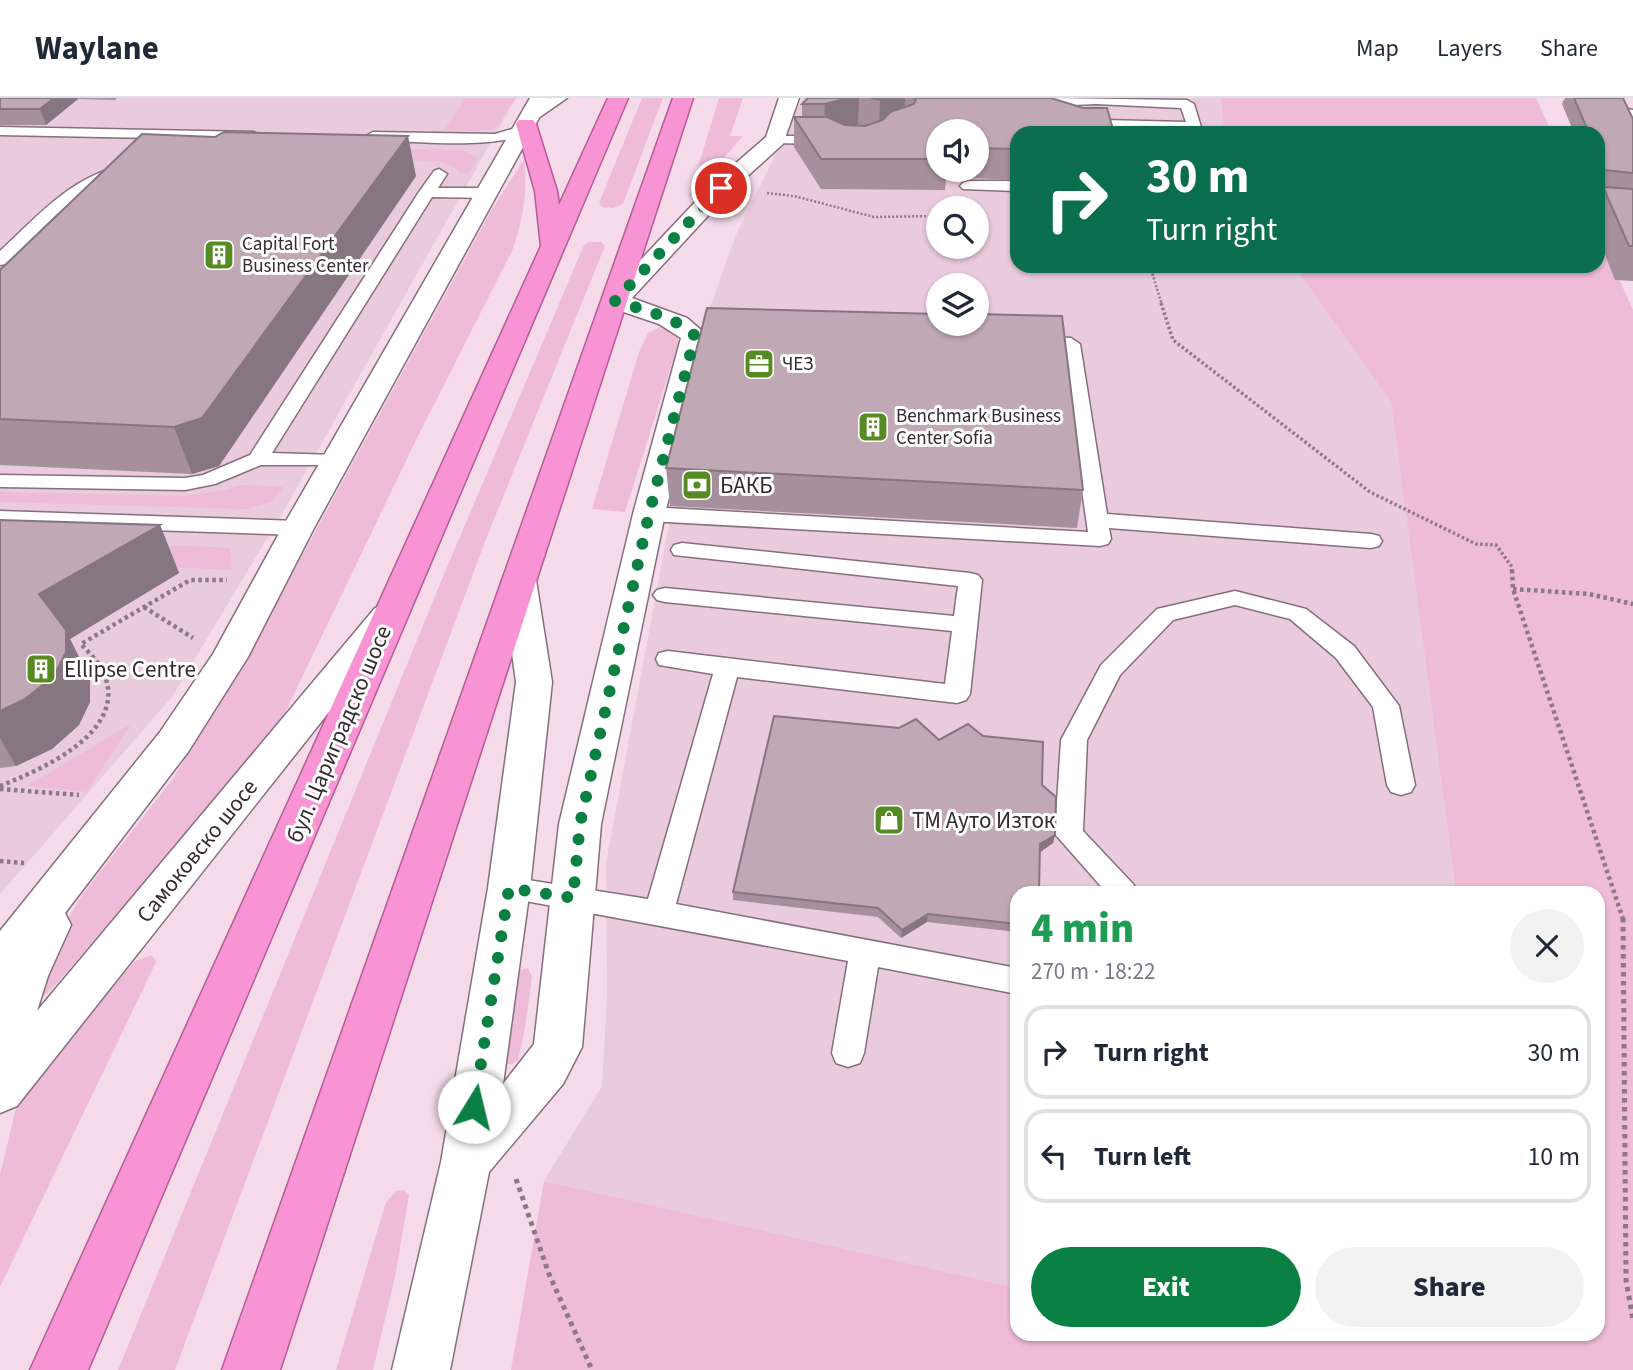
<!DOCTYPE html>
<html lang="en">
<head>
<meta charset="utf-8">
<style>
	:root { --surface:#fff; --page:#f2f2f3; --text:#1f2937; --muted:#747a83; --line:#e0e1e3; --accent:#0b8043 }
	body { margin:0; font-family:"Source Sans 3",sans-serif; background:var(--page); color:var(--text); height:100vh; display:flex; flex-direction:column; font-size:26px; white-space:nowrap }
	* { box-sizing:border-box; margin:0 }
	p { font-size:23px; color:var(--muted) }
	.icon { flex:none; width:38px; height:38px; fill:none; stroke:currentColor; stroke-width:2; stroke-linecap:round; stroke-linejoin:round }
	.map { position:relative; flex:1; overflow:hidden }
	.drawer { position:absolute; left:1010px; top:788px; width:595px; height:455px; display:flex; flex-direction:column; background:var(--surface); border-radius:21px; box-shadow:0 2px 5px #0004 }
	.drawer>* { flex:none }
	.top-card { position:absolute; left:1010px; top:28px; width:595px; height:147px; border-radius:21px; box-shadow:0 2px 5px #0004; background:#0b6e4f; color:#fff; overflow:hidden }
	.controls { position:absolute; left:926px; top:21px; display:grid; gap:14px }
	.controls a { display:grid; place-items:center; width:63px; height:63px; border-radius:50%; background:var(--surface); box-shadow:0 2px 5px #0004; font-size:35px }
	.pin { position:absolute; display:grid; place-items:center; width:60px; height:60px; color:#fff; margin:-30px; border:4px solid #fff; border-radius:50%; box-shadow:0 2px 7px #0007 }
	.me { position:absolute; width:77px; margin:-38px; rotate:9deg; stroke-linejoin:round; filter:drop-shadow(0 0 5px #0008) }
	.turn { display:flex; align-items:center; gap:24px; height:147px; padding:0 21px; font-size:32px }
	.turn .icon { width:91px; height:91px; stroke-width:2.5 }
	.turn b { display:block; font-size:49px; line-height:60px }
	.round { display:grid; place-items:center; flex:none; width:74px; height:74px; border-radius:37px; background:var(--page) }
	.headline { display:flex; align-items:center; justify-content:space-between; height:119px; padding:0 21px }
	h1 { font-size:42px; font-weight:800; line-height:52px; color:#1e9e55 }
	.button { display:flex; gap:14px; margin-top:auto; padding:14px 21px }
	.button a { flex:1; height:80px; border-radius:42px; background:var(--accent); color:#fff; font-size:28px; font-weight:800; line-height:80px; text-align:center }
	.button a+a { background:var(--page); color:var(--text) }
	ul { padding:0; list-style:none }
	li { display:flex; align-items:center; gap:21px; height:94px; margin:0 14px 10px; padding:0 7px; border:4px solid var(--line); border-radius:21px }
	li div { flex:1 }
	li b { display:block; font-size:26px }
	li em { font-style:normal }
	header { display:flex; align-items:center; gap:42px; box-sizing:border-box; height:98px; padding:0 35px; background:var(--surface); border-bottom:2px solid var(--line) }
	header strong { font-size:33px }
	nav { display:flex; gap:38px; margin-inline-start:auto; font-size:24px }
	.map>svg:first-child { display:block }
	.built { fill:#eacadd; fill-rule:evenodd }
	.green { fill:#eebbd9 }
	.lines { fill:none; stroke-linecap:round; stroke-linejoin:round }
	.service-casing { stroke:#866f7c; stroke-width:3 }
	.minor-casing { stroke:#866f7c; stroke-width:3 }
	.trunk-casing { stroke:#b25d94; stroke-width:3 }
	.path-far3 { stroke:#8b7a84; stroke-width:2.5; stroke-dasharray:2 2; stroke-linecap:butt }
	.path-far2 { stroke:#8b7a84; stroke-width:3.5; stroke-dasharray:2.5 2.5; stroke-linecap:butt }
	.path-far1 { stroke:#8b7a84; stroke-width:4.5; stroke-dasharray:3.5 3.5; stroke-linecap:butt }
	.path { stroke:#8b7a84; stroke-width:5; stroke-dasharray:4.5 4.5; stroke-linecap:butt }
	.service { fill:#fff; fill-rule:evenodd }
	.minor { fill:#fff; fill-rule:evenodd }
	.trunk { fill:#f893d4; fill-rule:evenodd }
	.wall { fill:#a5909c; fill-rule:evenodd }
	.shaded-wall { fill:#86767f }
	.building { fill:#c0a8b5; stroke:#86767f; stroke-width:2 }
	.route { stroke:#0b8043; stroke-width:12; stroke-dasharray:0 21.6 }
	.labels { text-anchor:middle; dominant-baseline:central; stroke-width:6; stroke-linejoin:round; paint-order:stroke }
	.far-poi-label { font-size:19px; fill:#342a30; stroke:#fff; text-anchor:start }
	.poi-label { font-size:23px; fill:#342a30; stroke:#fff; text-anchor:start }
	.street-label { font-size:23px; fill:#342a30; stroke:#fff }
</style>
</head>
<body>
<header>
<strong>Waylane</strong>
<nav><a>Map</a><a>Layers</a><a>Share</a></nav>
</header>
<div class="map">
<svg width="1633" height="1272" viewBox="0 0 1633 1272">
	<rect width="100%" height="100%" fill="#f5dbea"/>
	<g class="built">
		<path d="M0,0h516l-233,414 -111,185 -172,197z"/>
		<path d="M803,0h418l3,35h-207v133h277l97,136 65,490h-439v396l-473,-107 58,-95 5,-90 -1,-133 64,-344 -13,-9 44,-177 35,-98zM938,33h38v39h-38zM938,110h38v39h-38zM938,187h38v39h-38z"/>
	</g>
	<g class="green">
		<path d="M466,0h50l-21,30 -18,3 -33,-1z"/>
		<path d="M642,0h21l-40,106 -10,4 -11,-1 -3,-4z"/>
		<path d="M719,0h24l-13,38h13l-54,61z"/>
		<path d="M1221,0h315l16,35h-328z"/>
		<path d="M148,45l314,7 16,8 -9,15 -10,-1 -4,-5 -18,-6 -300,-8z"/>
		<path d="M524,61c4,33 -1,61 -12,92l-96,189 -134,279 -58,72 -176,202 -10,6 -3,-25 47,-79 90,-115 59,-95 260,-474z"/>
		<path d="M1598,135l35,77v1060h-1122l33,-189 473,107v46h581v-442h-142l-65,-490 -97,-136h304z"/>
		<path d="M589,144h12l4,4 -119,293 -311,831h-57l324,-791 142,-334z"/>
		<path d="M663,228l15,9v9l-53,168 -33,-3 47,-157 9,-19z"/>
		<path d="M242,387l42,2 -11,14 -27,8 -246,-7v-10l184,4 36,-5z"/>
		<path d="M165,447l65,3 2,22 -82,-4z"/>
		<path d="M131,626l-45,68 -59,-6z"/>
		<path d="M152,857l4,7 -156,325v-112l18,-75 24,-36 93,-103z"/>
		<path d="M528,870l4,9 -7,51 -7,32 -6,4h-7l11,-93z"/>
		<path d="M404,1092l5,5 -14,82 -22,93h-37l50,-168 10,-11z"/>
	</g>
	<g class="lines">
		<g class="service-casing">
			<g id="service">
				<path d="M551,0h16l-33,23h-10v-6z"/>
				<path d="M1050,0l137,2 7,4 7,23 -7,4 -90,-3 -7,-4 7,-4 82,2 -5,-14 -85,-4 -66,3 -7,-4 7,-4z"/>
				<path d="M1628,11l5,1v20l-5,-1 -7,-16z"/>
				<path d="M522,28l7,4c-20,21 -124,11 -156,10l-7,-4 7,-4 122,2z"/>
				<path d="M0,29l254,5 7,4 -7,4 -254,-5z"/>
				<path d="M776,38h54l7,4 -7,4 -59,-1 -2,-3 2,-3z"/>
				<path d="M133,65l5,1 2,3 -2,3c-61,15 -88,52 -132,94l-6,1v-14c43,-40 73,-77 133,-88z"/>
				<path d="M439,71l8,5 -9,14h48l8,5 -8,5 -54,-1 -160,256 64,2 7,2 3,4 -3,4h-82l-46,19 -30,6 -185,-3v-12l185,3 18,-3 47,-20 169,-263 15,-21z"/>
				<path d="M968,83h49v10l-54,-2 -3,-3 3,-3z"/>
				<path d="M1032,239l39,1 9,6 27,170 264,20 8,2 3,5 -3,5 -8,2 -262,-20 2,11 -3,5 -8,2 -451,-25 -8,-2 -3,-5 3,-5 8,-2 439,25 -26,-183 -37,-2 -2,-4 2,-4z"/>
				<path d="M0,413l298,10 8,2 3,5 -3,5 -8,2 -298,-10z"/>
				<path d="M682,445l288,30 8,2 4,5 -12,114 -4,6 -9,3 -220,-26 -61,227 341,64v26l-139,-27 -14,86 -4,10 -12,4 -12,-4 -4,-10 16,-92 -349,-65 -5,-8 5,-8 10,-3 139,22 65,-225 -54,-9 -3,-6 3,-6 9,-2 277,33 7,-53 -287,-29 -8,-2 -4,-5 4,-5 8,-2 289,28 4,-30 -284,-31 -3,-5 3,-5z"/>
				<path d="M1235,493l71,18 48,37 45,60 16,79 -4,7 -10,3 -10,-3 -4,-7 -14,-78 -37,-49 -46,-39 -55,-14 -62,15 -53,55 -33,65 -4,91 50,53 5,8h-32l-51,-58 6,-94 40,-75 56,-56z"/>
			</g>
		</g>
		<g class="minor-casing">
			<g id="minor">
				<path d="M530,0h20l-236,430 -66,129 -60,95 -123,161 6,12 -23,51 -11,35 338,-403 12,-3 12,3 6,8 -388,490 -17,7v-182l160,-199 53,-78 69,-126z"/>
				<path d="M779,0h20l-16,46 -54,49 -97,105 55,20 21,18 -43,178 -64,310 -19,223 -19,37 -74,88 -39,198h-58l49,-208 47,-274 28,-206 -14,-102 5,-7 12,-3 12,3 5,7 16,102 -22,206 -27,196 31,-40 25,-220 74,-310 48,-176 -22,-14 -53,-18 -4,-5 111,-118 53,-46z"/>
			</g>
		</g>
		<g class="trunk-casing">
			<g id="trunk">
				<path d="M608,0h20l-540,1272h-58l511,-1124 -6,-55 -19,-67 3,-4h14l3,4 21,67 2,14z"/>
				<path d="M673,0h20l-413,1272h-58z"/>
			</g>
		</g>
		<g class="path-far3">
			<path d="M767,95l27,3 80,21 64,-1"/>
			<path d="M1150,168l12,39"/>
		</g>
		<path class="path-far2" d="M1161,205l12,37 197,152 106,52 20,1 16,22v5"/>
		<g class="path-far1">
			<path d="M1512,472l1,19 110,330"/>
			<path d="M1513,491l76,5 44,10"/>
			<path d="M144,509l49,31"/>
			<path d="M0,688c43,-17 133,-56 102,-117 -5,-9 -14,-17 -21,-25l109,-64h37"/>
			<path d="M0,691l79,6"/>
			<path d="M0,763l24,2"/>
		</g>
		<g class="path">
			<path d="M1623,820l3,362 7,40"/>
			<path d="M516,1081l33,95 43,96"/>
		</g>
		<use href="#service" class="service"/>
		<use href="#minor" class="minor"/>
		<use href="#trunk" class="trunk"/>
	</g>
	<g class="wall">
		<path d="M0,0h117l-2,2 -37,-1 -32,26h-46z"/>
		<path d="M808,0h243l-34,35v47l-49,-2 -22,2 -1,10 -124,-1 -27,-42v-30h8v-13zM938,33h38v39h-38z"/>
		<path d="M1565,0h58l10,21v162l-18,-1 -17,-43v-37l4,-10h-4v-57h-24l-12,-29z"/>
		<path d="M416,78l-197,290 -27,8 -192,-9v-195z"/>
		<path d="M666,370l417,22 -6,38 -407,-22z"/>
		<path d="M0,422l160,5 19,48 -109,66 20,40v23l-11,23 -27,24 -36,17 -16,2z"/>
		<path d="M1042,687l13,50 -2,8 -13,9 -23,40v40l-90,-10 -26,16 -23,-21 -145,-17v-8z"/>
	</g>
	<g class="shaded-wall">
		<path d="M54,0h24v1l-32,26 -6,-16z"/>
		<path d="M848,0h11l-1,26 -34,9 1,-29z"/>
		<path d="M889,0h16l-1,24 -25,7 1,-29z"/>
		<path d="M408,38l8,40 -197,290 -27,8 -18,-47z"/>
		<path d="M160,427l19,48 -109,66 20,40v23l-11,23 -27,24 -36,17 -16,-28v-27l39,-117z"/>
		<path d="M1055,737l-2,8 -14,10 1,-9z"/>
		<path d="M928,816l-1,8 -26,16 1,-8z"/>
	</g>
	<g class="building">
		<path d="M0,0h54l-14,11h-40z"/>
		<path d="M808,0h40l-23,6h-23z"/>
		<path d="M871,0h18l-9,2z"/>
		<path d="M913,0h138l32,10h24l7,25h-97v16l-41,-1v-17h-38v28h-117l-27,-42h33l18,8 20,1 18,-6 7,-8 24,-8 2,-5z"/>
		<path d="M1574,0h49l10,21v54l-29,-3 -6,-15v-22h-9z"/>
		<path d="M224,34l184,4 -206,282 -28,9 -174,-8v-149l142,-136 73,3z"/>
		<path d="M1603,89l30,2v57h-4z"/>
		<path d="M707,210l231,6v10h38v-10l86,2 21,174 -417,-22z"/>
		<path d="M0,422l160,5 -121,69 27,36v22l-12,24 -29,23 -25,12z"/>
		<path d="M774,618l125,12 17,-9 23,21 29,-16 15,12 60,6 -1,43 14,12 -1,38 -15,9 -1,48h-22v32l-89,-10 -26,16 -24,-22 -145,-16z"/>
	</g>
	<g class="lines">
		<path class="route" d="M474,1009l35,-219 64,10 7,-74 69,-310 46,-178c-20,-20 -53,-26 -80,-35l106,-113"/>
	</g>
	<defs>
		<g id="building-square" transform="scale(1.575)"><rect x="-9" y="-9" width="18" height="18" rx="4" fill="#568a22" stroke="#fff"/><path d="M-4-6H4V6H1V3H-1V6H-4ZM-2.5-4.3h1.7v1.8h-1.7ZM.8-4.3h1.7v1.8H.8ZM-2.5-1h1.7V.8h-1.7ZM.8-1h1.7V.8H.8Z" fill="#fff"/></g>
		<g id="office-square" transform="scale(1.575)"><rect x="-9" y="-9" width="18" height="18" rx="4" fill="#568a22" stroke="#fff"/><path d="M-6-3h4V-5.5h4V-3h4V5H-6ZM-1-4.5V-3h2v-1.5ZM-6 0V1H6V0Z" fill="#fff"/></g>
		<g id="bank-square" transform="scale(1.575)"><rect x="-9" y="-9" width="18" height="18" rx="4" fill="#568a22" stroke="#fff"/><path d="M-6-4H6V4H-6ZM0-2.3a2.3 2.3 0 1 0 0 4.6a2.3 2.3 0 1 0 0-4.6Z" fill="#fff"/></g>
		<g id="shop-square" transform="scale(1.575)"><rect x="-9" y="-9" width="18" height="18" rx="4" fill="#568a22" stroke="#fff"/><path d="M-5-2.5h2.3a2.7 3.5 0 0 1 5.4 0H5L5.5 6h-11ZM-1.5-2.5h3a1.5 2.3 0 0 0-3 0Z" fill="#fff"/></g>
	</defs>
	<g fill-rule="evenodd">
		<use href="#building-square" x="219" y="157"/>
		<use href="#office-square" x="759" y="266"/>
		<use href="#building-square" x="873" y="329"/>
		<use href="#bank-square" x="697" y="387"/>
		<use href="#building-square" x="41" y="571"/>
		<use href="#shop-square" x="889" y="722"/>
	</g>
	<g class="labels">
		<g class="far-poi-label">
			<text x="242" y="146">Capital Fort<tspan x="242" dy="22">Business Center</tspan></text>
			<text x="782" y="266">ЧЕЗ</text>
			<text x="896" y="318">Benchmark Business<tspan x="896" dy="22">Center Sofia</tspan></text>
		</g>
		<g class="poi-label">
			<text x="720" y="387">БАКБ</text>
			<text x="64" y="571">Ellipse Centre</text>
			<text x="912" y="722">ТМ Ауто Изток</text>
		</g>
		<g class="street-label">
			<text transform="translate(339 636) rotate(-67)">бул. Цариградско шосе</text>
			<text transform="translate(197 753) rotate(-51)">Самоковско шосе</text>
		</g>
	</g>
</svg>
<div class="controls">
<a><svg class="icon" aria-label="sound" viewBox="0 0 24 24"><path d="M4 9h4l5-4v14l-5-4H4zM17 9q2 3 0 6"/></svg></a>
<a><svg class="icon" aria-label="search" viewBox="0 0 24 24"><circle cx="10" cy="10" r="6"/><path d="M15 15l6 6"/></svg></a>
<a><svg class="icon" aria-label="layers" viewBox="0 0 24 24"><path d="M12 4l9 5-9 5-9-5zM3 14l9 5 9-5"/></svg></a>
</div>
<div class="pin" style="left:721px;top:90px;background:#d93025"><svg class="icon" aria-label="arrive" viewBox="0 0 24 24"><path d="M6 21V4h12l-3 4 3 4H6"/></svg></div>
<svg class="me" style="left:474px;top:1009px" viewBox="-20 -20 40 40"><circle r="19" fill="#fff"/><path d="M0-13L10 11 0 6-10 11z" fill="#0b8043"/></svg>
<div class="top-card">
<div class="turn"><svg class="icon" aria-label="right" viewBox="0 0 24 24"><path d="M7 20v-9h11M14 6l5 5-5 5"/></svg><div><b>30 m</b>Turn right</div></div>
</div>
<section class="drawer">
<div class="headline"><div><h1>4 min</h1><p>270 m · 18:22</p></div><a class="round"><svg class="icon" aria-label="close" viewBox="0 0 24 24"><path d="M6 6l12 12M18 6L6 18"/></svg></a></div>
<ul>
<li><svg class="icon" aria-label="right" viewBox="0 0 24 24"><path d="M7 20v-9h11M14 6l5 5-5 5"/></svg><div><b>Turn right</b></div><em>30 m</em></li>
<li><svg class="icon" aria-label="left" viewBox="0 0 24 24"><path d="M17 20v-9H6M10 6l-5 5 5 5"/></svg><div><b>Turn left</b></div><em>10 m</em></li>
</ul>
<div class="button"><a>Exit</a><a>Share</a></div>
</section>
</div>
</body>
</html>
